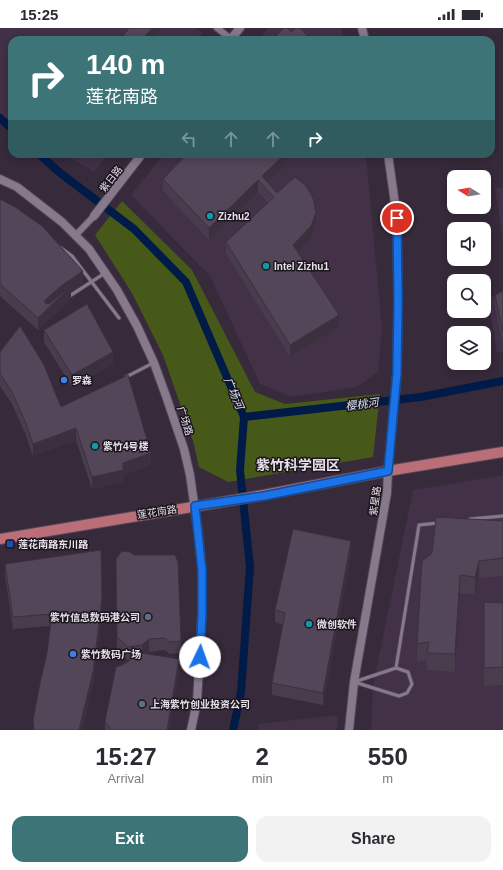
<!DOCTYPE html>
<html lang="en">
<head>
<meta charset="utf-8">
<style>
	:root { --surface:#fff; --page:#f2f2f3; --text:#2b2b33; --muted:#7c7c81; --accent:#3d7478 }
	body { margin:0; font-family:Helvetica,"Noto Sans SC",sans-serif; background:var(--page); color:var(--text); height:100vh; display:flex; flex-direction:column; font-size:15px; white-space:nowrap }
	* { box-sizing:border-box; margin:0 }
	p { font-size:13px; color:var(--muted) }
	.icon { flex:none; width:22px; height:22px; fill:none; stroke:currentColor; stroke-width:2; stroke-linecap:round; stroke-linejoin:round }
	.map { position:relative; height:702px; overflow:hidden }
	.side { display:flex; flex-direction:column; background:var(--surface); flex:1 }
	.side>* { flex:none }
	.top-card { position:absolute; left:8px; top:8px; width:487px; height:122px; border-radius:12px; box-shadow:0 2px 10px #0003; background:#3d7478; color:#fff; overflow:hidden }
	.needle { width:26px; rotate:281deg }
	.controls { position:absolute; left:447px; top:142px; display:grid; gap:8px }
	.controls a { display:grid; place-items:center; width:44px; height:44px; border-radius:8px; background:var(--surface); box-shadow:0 2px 10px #0003; font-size:20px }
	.pin { position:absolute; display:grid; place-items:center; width:34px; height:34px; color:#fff; margin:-17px; border:2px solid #fff; border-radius:50%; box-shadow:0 1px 4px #0007 }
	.me { position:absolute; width:44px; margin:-22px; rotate:3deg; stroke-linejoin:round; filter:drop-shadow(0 0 3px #0008) }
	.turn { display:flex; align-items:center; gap:14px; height:84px; padding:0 12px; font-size:18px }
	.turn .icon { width:52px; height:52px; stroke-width:2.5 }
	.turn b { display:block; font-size:28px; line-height:34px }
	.lanes { display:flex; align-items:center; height:38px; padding:0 12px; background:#0003; justify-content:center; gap:20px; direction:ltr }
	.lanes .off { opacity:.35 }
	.eta { display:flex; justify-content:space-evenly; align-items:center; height:68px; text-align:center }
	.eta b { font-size:24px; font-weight:700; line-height:28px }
	.action { display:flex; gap:8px; margin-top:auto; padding:8px 12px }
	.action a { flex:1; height:46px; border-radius:12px; background:var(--accent); color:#fff; font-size:16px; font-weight:700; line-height:46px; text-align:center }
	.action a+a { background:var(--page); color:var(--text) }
	.status { display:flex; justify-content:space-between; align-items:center; height:28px; padding:0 20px; background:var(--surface); direction:ltr }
	.status svg { height:11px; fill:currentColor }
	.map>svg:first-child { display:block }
	.built { fill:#423147 }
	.green { fill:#475918 }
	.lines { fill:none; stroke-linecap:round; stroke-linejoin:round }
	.canal { stroke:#001b48; stroke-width:8 }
	.service-casing { stroke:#524756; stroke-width:4.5 }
	.minor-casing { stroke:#524756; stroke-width:8 }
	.tertiary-casing { stroke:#524756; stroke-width:10 }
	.primary-casing { stroke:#524756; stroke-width:12 }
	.service { stroke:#87788c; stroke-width:3 }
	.minor { stroke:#87788c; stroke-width:6 }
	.tertiary { stroke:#87788c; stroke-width:8 }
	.primary { stroke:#b96e78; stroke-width:10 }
	.wall { fill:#483c4d }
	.shaded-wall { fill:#3b313e }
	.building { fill:#544659; stroke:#3b313e }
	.route-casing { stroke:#114b97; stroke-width:10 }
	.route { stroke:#1a73e8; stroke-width:7 }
	.culture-dot { fill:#0f9aa8; stroke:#1b151d; stroke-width:1.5 }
	.shop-dot { fill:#3f7fe0; stroke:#1b151d; stroke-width:1.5 }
	.transit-dot { fill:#1a4fb4; stroke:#1b151d; stroke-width:1.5 }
	.service-dot { fill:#5c6f8a; stroke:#1b151d; stroke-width:1.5 }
	.labels { text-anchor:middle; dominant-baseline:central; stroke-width:3; stroke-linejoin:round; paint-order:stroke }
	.street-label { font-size:10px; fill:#e7dfea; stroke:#1b151d }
	.poi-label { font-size:10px; font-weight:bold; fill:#e7dfea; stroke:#1b151d; text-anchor:start }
	.water-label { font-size:11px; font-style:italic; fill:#d9e6f8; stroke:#1b151d }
	.district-label { font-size:14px; font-weight:bold; fill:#e7dfea; stroke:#1b151d }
</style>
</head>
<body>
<div class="status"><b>15:25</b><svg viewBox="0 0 49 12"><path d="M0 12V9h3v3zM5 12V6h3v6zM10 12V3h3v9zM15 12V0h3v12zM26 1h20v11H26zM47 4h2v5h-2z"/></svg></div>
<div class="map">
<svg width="503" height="702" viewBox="0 0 503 702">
	<rect width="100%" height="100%" fill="#372a3b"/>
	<g class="built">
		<path d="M0,0h195l7,5 -5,7h-185v82l-12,-8z"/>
		<path d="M268,0h73l3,12h-86z"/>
		<path d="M65,126h43l-14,18z"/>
		<path d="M164,126h202l16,174 -4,44 -21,15 -66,10 -31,-13 -50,-108 -79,-81z"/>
		<path d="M503,159v54l-8,-53z"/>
		<path d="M503,266v58l-6,1 -9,-56z"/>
		<path d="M503,447v255h-132l2,-44 40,-196z"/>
		<path d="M338,687l-1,15h-79l1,-6z"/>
	</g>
	<path class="green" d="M122,173l70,69 63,122 30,12 95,-10 -7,63 -145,25 -29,-15 -6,-26 -30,-86 -31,-62 -37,-58z"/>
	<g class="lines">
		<g class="canal">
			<path d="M0,90l12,11"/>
			<path d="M39,126l20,18 75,57 52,53 58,135 -4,53 10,97 -9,125 -8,38"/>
			<path d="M244,389l177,-20 82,-16"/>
		</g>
		<g class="service-casing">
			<g id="service">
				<path d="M61,220l11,8 47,62"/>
				<path d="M68,269l37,-24"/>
				<path d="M126,349l27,-14"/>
				<path d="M470,491l33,-3"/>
				<path d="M396,640l23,-143 19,-2"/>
				<path d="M396,640l12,4 4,12 -5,9 -8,3 -45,-14z"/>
			</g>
		</g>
		<g class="minor-casing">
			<g id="minor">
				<path d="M217,0l14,11"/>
				<path d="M76,207l18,-19"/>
			</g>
		</g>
		<g class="tertiary-casing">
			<g id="tertiary">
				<path d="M362,0l3,12"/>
				<path d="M230,12l10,-12"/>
				<path d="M0,151l17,8 45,35 27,27 28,41 20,36 17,37 12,33 18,53 6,26 8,56 4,39v43l-5,89 -6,28"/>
				<path d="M94,188l48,-62"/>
				<path d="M349,702l5,-48 33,-189 1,-22 9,-98 1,-72 -1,-83 -9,-64"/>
			</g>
		</g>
		<g class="primary-casing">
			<path id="primary" d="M0,511l264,-44 124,-24 115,-19"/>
		</g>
		<use href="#service" class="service"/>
		<use href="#minor" class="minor"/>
		<use href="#tertiary" class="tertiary"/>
		<use href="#primary" class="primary"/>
	</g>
	<g class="wall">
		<path d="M284,139l-16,16 9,10 39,31 -5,14 -14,14 42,75 -49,30 -64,-103v-12l42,-39 -10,-11 -49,48 -46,-49v-12z"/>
		<path d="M0,171l83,85 -12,7v7l-33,32 -38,-34z"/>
		<path d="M503,263v53l-8,-37v-12z"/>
		<path d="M44,302l69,34 -41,23 -28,-45z"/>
		<path d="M0,324l61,55 90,58 -28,10v7l-31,7 -16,-49 -43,16 -8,-23 -13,-29 -12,-18z"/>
		<path d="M503,493v55l-24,2 -4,17 -15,-2 -5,79 -28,-2v-10l-10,2v-18l15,-91z"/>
		<path d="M351,525l-28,152 -51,-10v-12l11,-58 -8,-3v-12z"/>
		<path d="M116,531l65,82v12l-11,1 -5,-4 -16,2 -3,2 33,17 -10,59h-64v-9l17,-56 7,-4 1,-2 -2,1 -11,-11z"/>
		<path d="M5,536l97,46 -9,74 -11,46h-49v-10l14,-67 3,-27 -37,3 -8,-53z"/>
		<path d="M484,574l19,1v82l-19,1z"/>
	</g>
	<g class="shaded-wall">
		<path d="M152,0h9v1l-9,11h-10z"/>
		<path d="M284,127v12l-20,19 -2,-10z"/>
		<path d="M258,152v12l-49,48v-12z"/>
		<path d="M316,184v12l-5,14 -18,19v-12z"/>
		<path d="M83,243v13l-12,7v7l-33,32v-12l7,-15v-3l16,-14z"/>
		<path d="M339,287v12l-49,30v-12z"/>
		<path d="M113,324v12l-41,23v-12z"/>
		<path d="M76,400v12l-43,16v-12z"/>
		<path d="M151,425v12l-28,10v7l-31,7v-12l31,-14z"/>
		<path d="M351,513v12l-28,152v-12z"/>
		<path d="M479,533v17l-4,17v-18z"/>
		<path d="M460,547v18l-5,79v-18z"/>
		<path d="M102,570v12l-9,74 -11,46h-3z"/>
		<path d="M149,611v13l-7,5v-12z"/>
		<path d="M179,631v12l-10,59h-2z"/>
	</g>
	<g class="building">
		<path d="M129,0h23l-10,12h-22z"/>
		<path d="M284,0h3l4,4 5,-4h4l11,12h-39z"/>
		<path d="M187,126h96l1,1 -22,21 15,17 18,-16 11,9 7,12 3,14 -5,14 -18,19 46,70 -49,30 -64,-103 48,-45 -16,-17 -49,48 -46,-49z"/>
		<path d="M0,171l15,8 27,19 41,45 -22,15 -16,14v3l4,1 22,-18 -33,32 -38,-34z"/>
		<path d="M503,263v41l-8,-37z"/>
		<path d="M87,276l26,48 -41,23 -28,-45z"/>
		<path d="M20,298l24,39 17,42 67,-32 23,78 -28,10v7l-31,7 -16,-49 -43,16 -8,-23 -13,-29 -12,-18v-22z"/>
		<path d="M436,489l67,4v37l-24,3 -4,16 -15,-2 -5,79 -28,-1 2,-11 -12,2 5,-83 10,-8z"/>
		<path d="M293,501l58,12 -28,152 -51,-10 13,-70 -10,-3z"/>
		<path d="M101,522l1,48 -9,74 -14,58h-45l-1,-10 7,-37 7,-30 5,-39 -39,3 -8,-53z"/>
		<path d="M122,523l8,1 4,3h41l3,7 3,79 -11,1 -5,-4 -16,1 -7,6 -14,2 -11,-10 -1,-78z"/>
		<path d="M484,574l19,1v64l-19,1z"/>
		<path d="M135,624l44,7 -12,71h-56l-6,-9 11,-54 6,-2 7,-4z"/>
	</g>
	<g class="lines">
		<g class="route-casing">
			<path id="route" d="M200,629l2,-44v-43l-7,-64 69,-10 124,-25 9,-98 1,-72 -1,-83"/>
		</g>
		<use href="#route" class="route"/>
	</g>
	<g class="culture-dot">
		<circle cx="210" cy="188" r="4"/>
		<circle cx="266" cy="238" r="4"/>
		<circle cx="95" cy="418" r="4"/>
		<circle cx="309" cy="596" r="4"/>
	</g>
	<g class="shop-dot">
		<circle cx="64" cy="352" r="4"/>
		<circle cx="73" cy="626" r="4"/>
	</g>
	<rect class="transit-dot" x="6" y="512" width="8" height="8" rx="2"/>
	<g class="service-dot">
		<circle cx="148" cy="589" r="4"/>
		<circle cx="142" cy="676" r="4"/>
	</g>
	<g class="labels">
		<g class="street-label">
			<text transform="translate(111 151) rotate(-52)">紫日路</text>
			<text transform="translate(185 393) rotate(72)">广场路</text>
			<text transform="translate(375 473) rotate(-82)">紫星路</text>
			<text transform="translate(157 484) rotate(-9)">莲花南路</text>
		</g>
		<g class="poi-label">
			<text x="218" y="188">Zizhu2</text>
			<text x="274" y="238">Intel Zizhu1</text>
			<text x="72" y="352">罗森</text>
			<text x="103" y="418">紫竹4号楼</text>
			<text x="18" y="516">莲花南路东川路</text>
			<text x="140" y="589" text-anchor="end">紫竹信息数码港公司</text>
			<text x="317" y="596">微创软件</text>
			<text x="81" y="626">紫竹数码广场</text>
			<text x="150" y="676">上海紫竹创业投资公司</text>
		</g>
		<g class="water-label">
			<text transform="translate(234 365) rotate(67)">广场河</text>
			<text transform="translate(362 376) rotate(-7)">樱桃河</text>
		</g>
		<g class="district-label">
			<text x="298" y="437">紫竹科学园区</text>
		</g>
	</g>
</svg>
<div class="controls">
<a><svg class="needle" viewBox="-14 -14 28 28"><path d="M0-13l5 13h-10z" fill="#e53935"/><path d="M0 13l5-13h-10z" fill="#7c7c81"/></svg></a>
<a><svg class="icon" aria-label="sound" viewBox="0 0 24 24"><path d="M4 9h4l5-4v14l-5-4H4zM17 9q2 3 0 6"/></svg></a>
<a><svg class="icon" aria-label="search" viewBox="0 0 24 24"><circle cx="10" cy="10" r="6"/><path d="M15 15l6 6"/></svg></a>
<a><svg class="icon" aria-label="layers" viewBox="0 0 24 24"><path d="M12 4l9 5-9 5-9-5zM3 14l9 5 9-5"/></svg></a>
</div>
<div class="pin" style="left:397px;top:190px;background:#d93025"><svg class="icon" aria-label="arrive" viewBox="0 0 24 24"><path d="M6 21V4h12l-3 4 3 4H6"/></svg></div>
<svg class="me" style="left:200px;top:629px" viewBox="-20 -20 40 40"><circle r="19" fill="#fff"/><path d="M0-13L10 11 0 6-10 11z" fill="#1a73e8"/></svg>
<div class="top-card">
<div class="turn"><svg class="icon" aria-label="right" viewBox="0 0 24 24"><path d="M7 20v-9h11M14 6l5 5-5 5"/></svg><div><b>140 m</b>莲花南路</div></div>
<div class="lanes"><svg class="icon off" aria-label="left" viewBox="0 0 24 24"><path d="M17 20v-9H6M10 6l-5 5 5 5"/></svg><svg class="icon off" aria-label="ahead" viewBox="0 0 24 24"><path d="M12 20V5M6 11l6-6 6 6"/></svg><svg class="icon off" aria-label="ahead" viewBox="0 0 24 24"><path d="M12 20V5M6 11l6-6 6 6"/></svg><svg class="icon" aria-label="right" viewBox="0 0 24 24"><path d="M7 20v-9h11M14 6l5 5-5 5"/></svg></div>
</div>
</div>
<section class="side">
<div class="eta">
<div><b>15:27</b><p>Arrival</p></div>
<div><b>2</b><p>min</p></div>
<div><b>550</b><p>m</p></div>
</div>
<div class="action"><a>Exit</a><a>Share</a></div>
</section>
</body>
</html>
